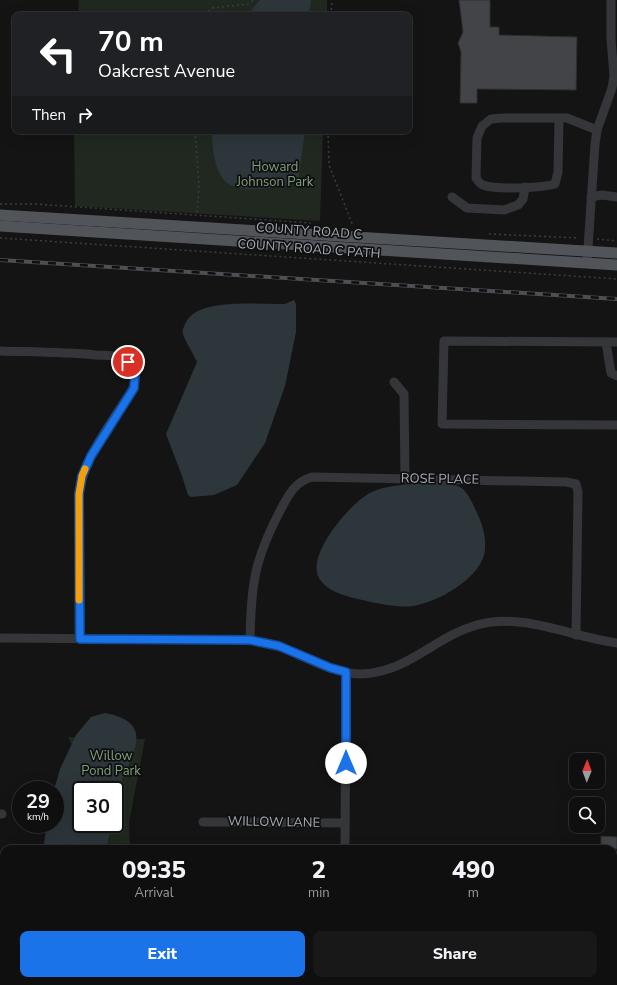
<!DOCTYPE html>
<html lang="en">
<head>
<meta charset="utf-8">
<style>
	:root { --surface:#0f0f10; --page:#181819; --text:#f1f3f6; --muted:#9b9c9f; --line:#2f2f30; --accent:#1a73e8 }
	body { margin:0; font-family:"Nunito Sans",sans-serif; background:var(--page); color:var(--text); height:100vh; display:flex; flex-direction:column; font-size:15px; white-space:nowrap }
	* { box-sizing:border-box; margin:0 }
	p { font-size:13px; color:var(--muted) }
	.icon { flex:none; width:22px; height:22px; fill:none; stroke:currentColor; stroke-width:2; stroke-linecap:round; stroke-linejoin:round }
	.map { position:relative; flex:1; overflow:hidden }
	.panel { position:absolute; left:0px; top:845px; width:617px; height:140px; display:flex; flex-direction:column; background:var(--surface); border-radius:12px 12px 0 0; box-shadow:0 4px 16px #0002,0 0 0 1px var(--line) }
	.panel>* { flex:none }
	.banner { position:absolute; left:12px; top:12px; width:400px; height:122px; border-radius:8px; box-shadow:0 4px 16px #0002,0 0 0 1px var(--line); background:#202124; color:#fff; overflow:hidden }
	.needle { width:26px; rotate:1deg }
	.tools { position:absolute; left:569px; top:753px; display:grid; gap:8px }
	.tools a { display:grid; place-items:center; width:36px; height:36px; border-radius:8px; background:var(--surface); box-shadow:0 4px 16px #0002,0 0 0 1px var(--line); font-size:20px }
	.speed { position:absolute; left:12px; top:781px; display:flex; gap:8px; font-size:20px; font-weight:700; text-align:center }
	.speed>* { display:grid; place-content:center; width:52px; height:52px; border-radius:50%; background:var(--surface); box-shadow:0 4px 16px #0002,0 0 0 1px var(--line); line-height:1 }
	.speed small { font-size:10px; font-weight:400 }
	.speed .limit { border:2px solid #111; border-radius:6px; background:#fff; color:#111 }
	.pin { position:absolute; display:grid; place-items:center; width:34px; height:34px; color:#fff; margin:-17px; border:2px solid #fff; border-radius:50%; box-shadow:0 1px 4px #0007 }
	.me { position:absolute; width:44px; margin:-22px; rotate:0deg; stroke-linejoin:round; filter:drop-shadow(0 0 3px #0008) }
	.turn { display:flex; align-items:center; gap:14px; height:84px; padding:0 20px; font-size:18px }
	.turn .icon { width:52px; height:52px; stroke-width:2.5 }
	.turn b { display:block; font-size:28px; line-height:34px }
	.then { display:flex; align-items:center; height:38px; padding:0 20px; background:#0003; gap:8px; font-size:15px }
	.eta { display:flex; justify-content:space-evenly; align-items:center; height:68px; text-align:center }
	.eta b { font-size:24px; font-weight:800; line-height:28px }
	.action { display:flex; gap:8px; margin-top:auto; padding:8px 20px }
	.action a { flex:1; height:46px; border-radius:8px; background:var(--accent); color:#fff; font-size:16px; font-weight:800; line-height:46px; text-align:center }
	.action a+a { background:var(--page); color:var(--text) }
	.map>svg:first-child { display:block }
	.green { fill:#202820 }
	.water { fill:#2c363b }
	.building { fill:#434448; stroke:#2e2e31 }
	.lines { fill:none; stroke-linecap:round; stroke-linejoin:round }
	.path { stroke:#3b3d41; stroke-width:1.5; stroke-dasharray:2 3; stroke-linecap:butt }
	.minor { stroke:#35363a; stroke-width:9 }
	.major { stroke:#515459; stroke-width:11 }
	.rail-casing { stroke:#4c4f53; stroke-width:4 }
	.rail { stroke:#0f0f10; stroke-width:2.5; stroke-dasharray:8; stroke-linecap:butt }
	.route-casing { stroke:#114b97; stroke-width:10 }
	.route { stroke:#1a73e8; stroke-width:7 }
	.slow { stroke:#f59e0b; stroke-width:7 }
	.labels { text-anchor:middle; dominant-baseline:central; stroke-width:3.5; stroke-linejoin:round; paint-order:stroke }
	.park-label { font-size:13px; fill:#7fa07d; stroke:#0f0f10 }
	.street-label { font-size:13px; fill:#a6acb5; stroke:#0f0f10 }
</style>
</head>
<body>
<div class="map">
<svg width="617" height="985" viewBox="0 0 617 985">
	<rect width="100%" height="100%" fill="#141415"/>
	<g class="green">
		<path d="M79,0h248v15h-249z"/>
		<path d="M74,131h249l-3,90 -245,-15z"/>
		<path d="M68,737l77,2 -16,84 1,26h-48l1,-25h32v-34l-30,-19z"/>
		<path d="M0,873h4v108h421l-2,4h-423z"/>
	</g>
	<g class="water">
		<path d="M260,0h51v1l-2,14h-62z"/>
		<path d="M212,131h93l-7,51c-17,6 -63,14 -75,-3 -9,-12 -11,-33 -11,-48z"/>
		<path d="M294,300l2,4v28l-11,54 -20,57 -28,42 -23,10 -23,2 -3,-2 -6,-19 -16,-42 31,-72c-4,-9 -11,-19 -14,-28 -1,-4 1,-8 3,-12 14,-25 74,-17 99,-18z"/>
		<path d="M433,483c8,1 19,0 27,4 8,4 14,20 18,28 5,11 8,22 7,35 -3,28 -47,52 -72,56 -14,2 -30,-2 -42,-4 -16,-4 -39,-7 -50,-21 -19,-22 28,-76 47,-87 18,-10 44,-10 65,-11z"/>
		<path d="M105,713c60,11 17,53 10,86v-9h-34v34h31l-6,25h-63l4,-25h8l-1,-34 6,-21 16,-34 15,-18z"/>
		<path d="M96,981h373l-1,4h-383z"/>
	</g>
	<g class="building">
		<path d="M459,0h31v27h9v8l78,2 -1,53 -99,-1v14h-17l1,-51 -3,-9 5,-11z"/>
		<path d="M601,836l16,1v12l-16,-2z"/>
	</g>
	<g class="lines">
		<g class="path">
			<path d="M205,15l7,-7 36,-4 6,-4"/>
			<path d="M331,15l1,-15"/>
			<path d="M195,131l4,55 -2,29"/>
			<path d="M328,131l1,34 24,61"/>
			<path d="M0,204h35l276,19"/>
			<path d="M489,234l90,4"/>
			<path d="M0,238l617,41"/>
			<path d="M597,239l20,2"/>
			<path d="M42,985l6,-4"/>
		</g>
		<g class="minor">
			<path d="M559,118l-1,54 -3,12c-14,4 -59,6 -72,1 -3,-1 -5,-4 -7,-7l1,-40 5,-12 9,-7 11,-1h65l30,12"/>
			<path d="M452,197l15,11 37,2 14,-5 5,-6 2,-12"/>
			<path d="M591,197l11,-2 15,2"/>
			<path d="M587,263l8,-119 2,-14 15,-42 2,-12 -3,-37v-39"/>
			<path d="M606,342l5,31 6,3"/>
			<path d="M617,342l-173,-1 -2,83 175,1"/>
			<path d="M0,351c32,1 64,1 95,4 9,0 20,0 28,3 12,6 15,21 9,32 -20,32 -47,65 -53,103v146"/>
			<path d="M394,382l10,12 1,84"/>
			<path d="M0,638l250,2c10,2 20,3 30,7 26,9 51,27 80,27 48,-1 74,-37 117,-49 46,-13 94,12 140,18"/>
			<path d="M250,640c1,-54 4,-80 30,-129 8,-15 14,-29 32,-34l254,5 10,2 2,8 -2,143"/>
			<path d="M0,814h2"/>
			<path d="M203,822l142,1"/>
			<path d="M345,849l1,-177"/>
			<path d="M613,877h4"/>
			<path d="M535,985l2,-4"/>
		</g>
		<g class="major">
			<path d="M0,215l617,38"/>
			<path d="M0,226l617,39"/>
		</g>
		<g class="rail-casing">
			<path id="rail" d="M0,260l617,39"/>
		</g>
		<use href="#rail" class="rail"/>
	</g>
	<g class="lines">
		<g class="route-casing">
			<path id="route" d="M128,362l7,11 -1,15 -43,68 -9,20 -3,18 1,145 170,1 29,6 52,22 15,4v91"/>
		</g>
		<use href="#route" class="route"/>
		<path class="slow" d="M79,600v-106l3,-18 3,-7"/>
	</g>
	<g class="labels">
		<g class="park-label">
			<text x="275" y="167">Howard<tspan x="275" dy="15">Johnson Park</tspan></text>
			<text x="111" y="756">Willow<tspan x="111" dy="15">Pond Park</tspan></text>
		</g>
		<g class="street-label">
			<text transform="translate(309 231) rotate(4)">COUNTY ROAD C</text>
			<text transform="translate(309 249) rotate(4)">COUNTY ROAD C PATH</text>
			<text transform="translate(440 479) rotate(1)">ROSE PLACE</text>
			<text transform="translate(274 822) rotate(1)">WILLOW LANE</text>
		</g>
	</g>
</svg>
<div class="tools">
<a><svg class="needle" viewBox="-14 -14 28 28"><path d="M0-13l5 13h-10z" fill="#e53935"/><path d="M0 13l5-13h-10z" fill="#9b9c9f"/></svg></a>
<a><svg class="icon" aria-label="search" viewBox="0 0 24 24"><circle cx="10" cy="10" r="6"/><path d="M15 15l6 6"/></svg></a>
</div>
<div class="speed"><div>29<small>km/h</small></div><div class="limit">30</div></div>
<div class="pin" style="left:128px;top:362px;background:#d93025"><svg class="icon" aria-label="arrive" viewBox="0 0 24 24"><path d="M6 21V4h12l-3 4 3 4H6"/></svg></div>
<svg class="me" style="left:346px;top:763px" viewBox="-20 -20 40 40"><circle r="19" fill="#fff"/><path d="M0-13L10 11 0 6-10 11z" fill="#1a73e8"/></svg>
<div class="banner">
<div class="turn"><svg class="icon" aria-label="left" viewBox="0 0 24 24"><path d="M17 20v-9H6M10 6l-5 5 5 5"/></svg><div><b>70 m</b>Oakcrest Avenue</div></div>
<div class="then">Then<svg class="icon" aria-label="right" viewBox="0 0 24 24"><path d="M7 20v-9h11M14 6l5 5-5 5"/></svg></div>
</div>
<section class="panel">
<div class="eta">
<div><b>09:35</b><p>Arrival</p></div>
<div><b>2</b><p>min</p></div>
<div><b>490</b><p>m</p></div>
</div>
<div class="action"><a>Exit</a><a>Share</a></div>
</section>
</div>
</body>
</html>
